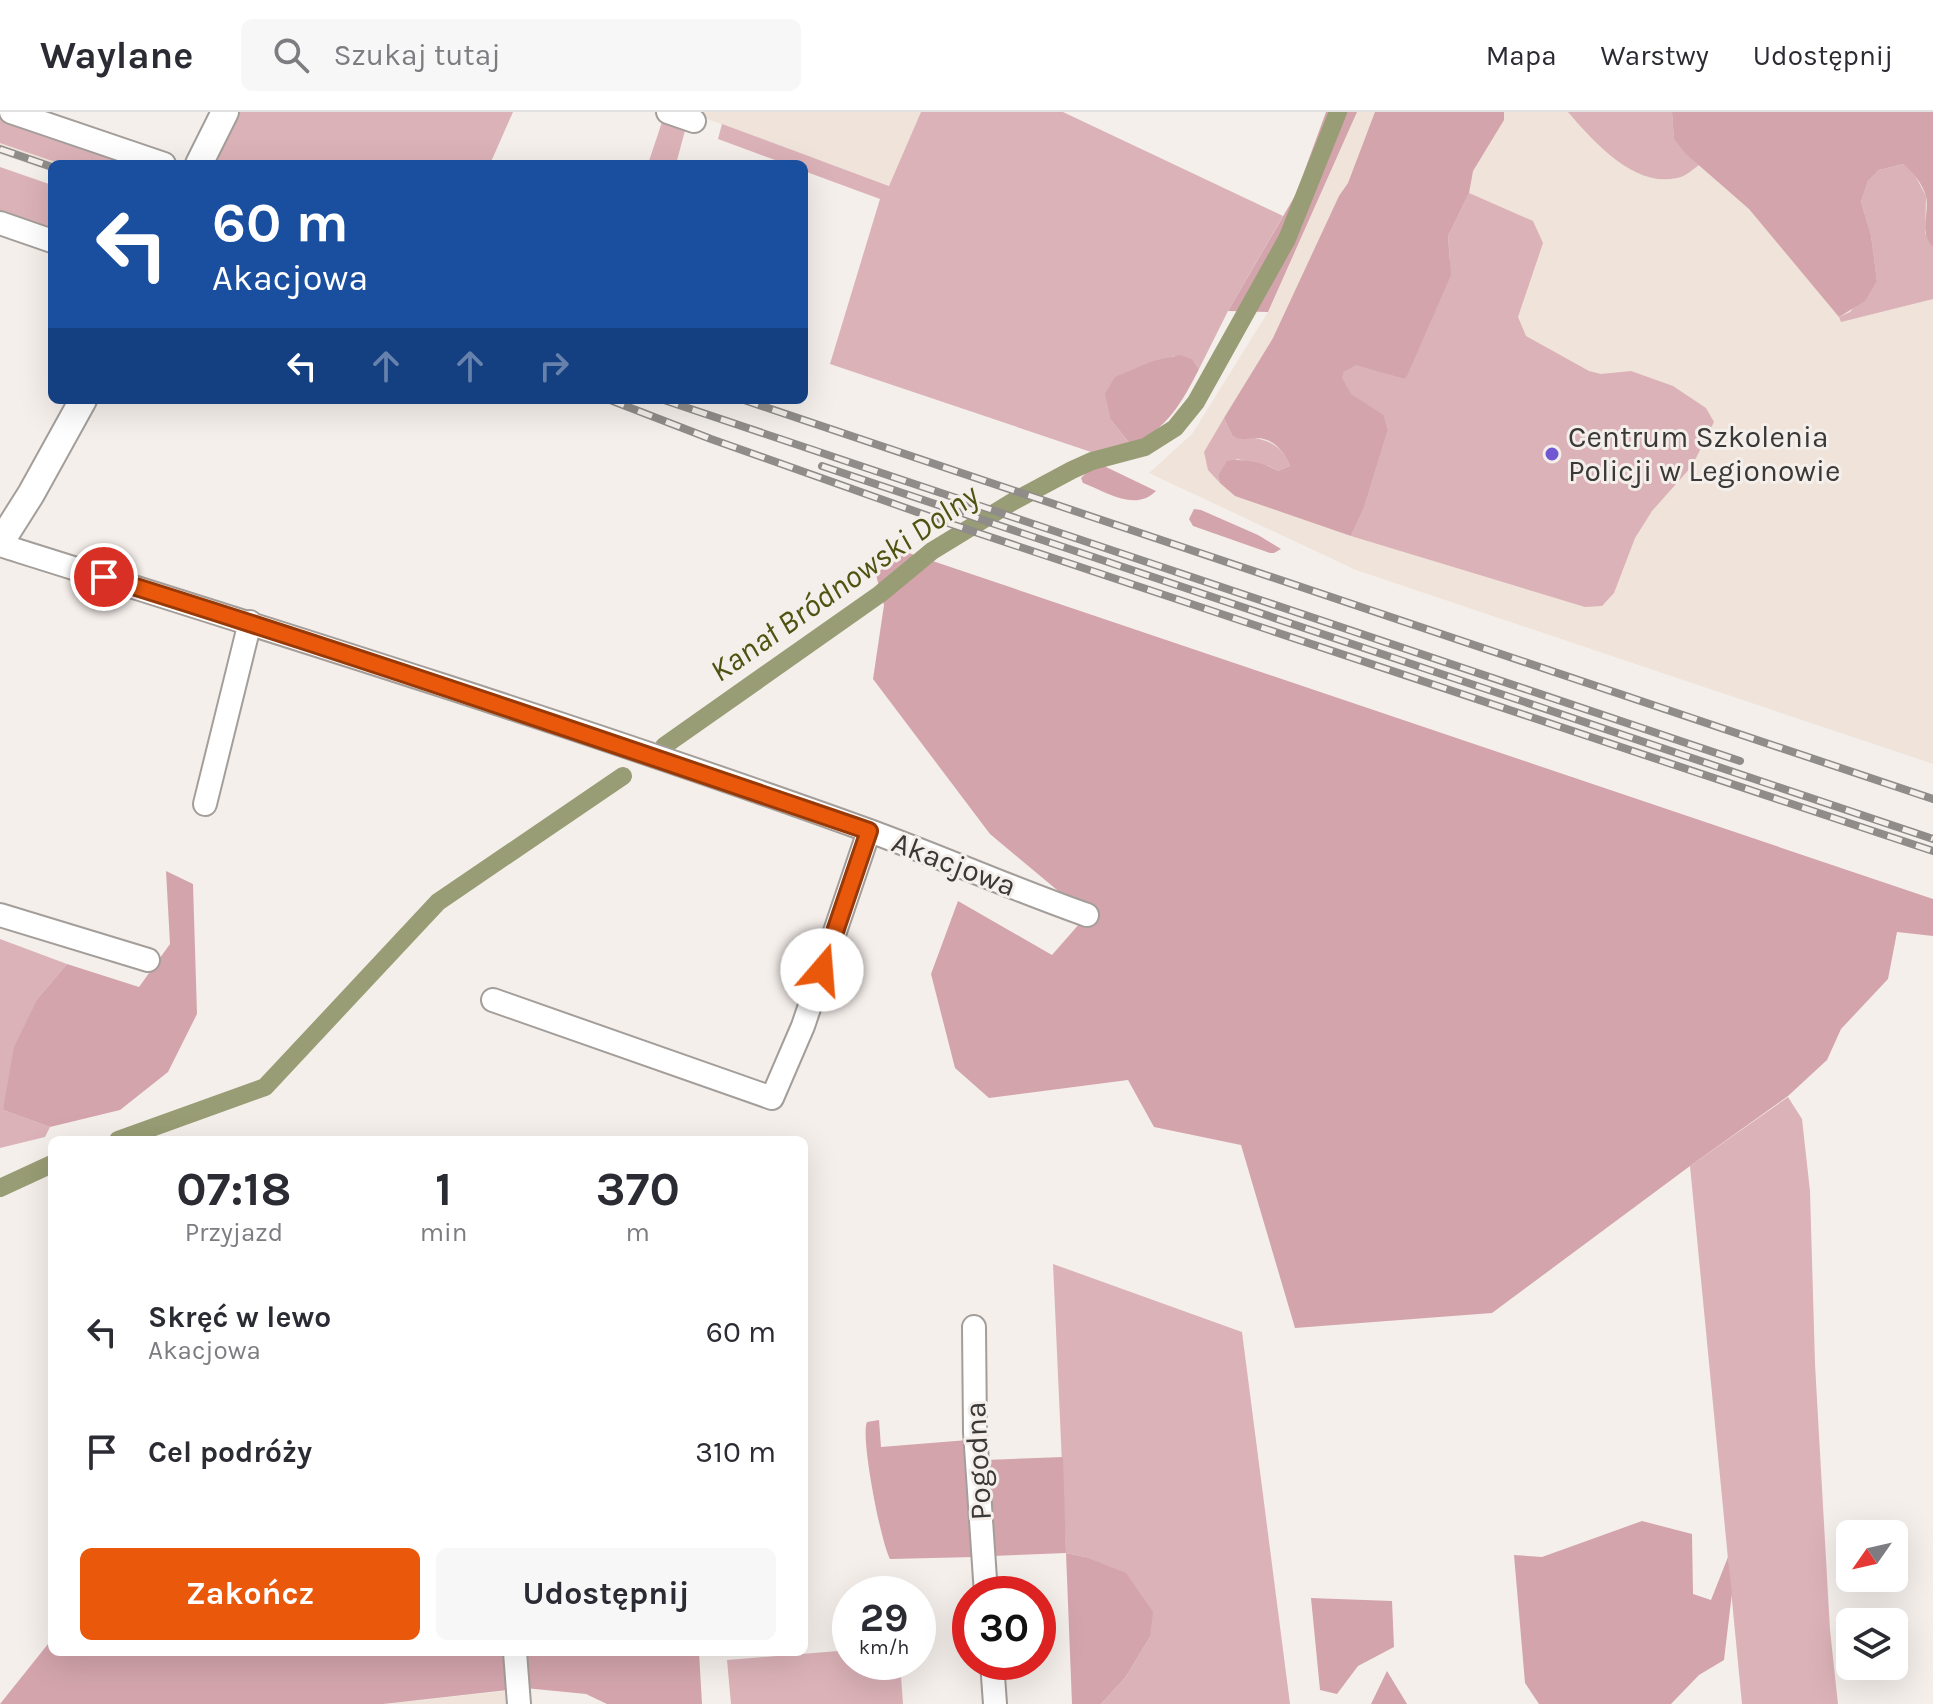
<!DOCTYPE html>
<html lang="pl">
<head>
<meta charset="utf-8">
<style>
	:root { --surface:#fff; --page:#f7f7f7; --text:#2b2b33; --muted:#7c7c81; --line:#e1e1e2; --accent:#ea580c }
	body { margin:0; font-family:Karla,sans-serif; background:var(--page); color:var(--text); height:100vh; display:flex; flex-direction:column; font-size:30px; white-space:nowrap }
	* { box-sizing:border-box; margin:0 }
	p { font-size:26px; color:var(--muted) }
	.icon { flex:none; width:44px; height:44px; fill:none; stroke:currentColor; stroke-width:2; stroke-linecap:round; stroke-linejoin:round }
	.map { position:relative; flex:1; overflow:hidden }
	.panel { position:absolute; left:48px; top:1024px; width:760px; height:520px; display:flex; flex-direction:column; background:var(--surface); border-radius:12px; box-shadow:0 8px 32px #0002 }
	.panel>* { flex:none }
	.top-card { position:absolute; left:48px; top:48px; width:760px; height:244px; border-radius:12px; box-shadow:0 8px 32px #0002; background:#1a4fa0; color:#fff; overflow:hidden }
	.needle { width:52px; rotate:236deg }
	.controls { position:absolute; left:1836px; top:1408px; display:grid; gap:16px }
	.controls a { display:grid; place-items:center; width:72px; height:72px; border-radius:12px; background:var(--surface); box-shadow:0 8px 32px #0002; font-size:40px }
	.speed { position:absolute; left:832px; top:1464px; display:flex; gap:16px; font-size:40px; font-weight:700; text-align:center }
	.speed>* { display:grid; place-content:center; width:104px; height:104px; border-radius:50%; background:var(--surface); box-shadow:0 8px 32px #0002; line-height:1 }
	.speed small { font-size:20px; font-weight:400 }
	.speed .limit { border:12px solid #d22; background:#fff; color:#111 }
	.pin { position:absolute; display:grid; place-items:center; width:68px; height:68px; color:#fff; margin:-34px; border:4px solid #fff; border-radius:50%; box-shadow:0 2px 8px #0007 }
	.me { position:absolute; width:88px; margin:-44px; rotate:18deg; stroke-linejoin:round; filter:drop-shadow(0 0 6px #0008) }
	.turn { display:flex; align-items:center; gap:28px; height:168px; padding:0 32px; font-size:36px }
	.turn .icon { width:104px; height:104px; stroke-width:2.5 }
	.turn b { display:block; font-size:56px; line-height:68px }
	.lanes { display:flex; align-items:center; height:76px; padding:0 32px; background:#0003; justify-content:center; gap:40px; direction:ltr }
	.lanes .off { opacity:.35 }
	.eta { display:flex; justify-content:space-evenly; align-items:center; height:136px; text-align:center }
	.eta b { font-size:48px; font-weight:700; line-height:56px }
	.cta { display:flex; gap:16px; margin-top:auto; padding:16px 32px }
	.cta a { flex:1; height:92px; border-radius:12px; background:var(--accent); color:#fff; font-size:32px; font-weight:700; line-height:92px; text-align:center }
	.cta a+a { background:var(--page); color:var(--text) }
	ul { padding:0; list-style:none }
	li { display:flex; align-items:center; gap:24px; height:120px; padding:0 32px }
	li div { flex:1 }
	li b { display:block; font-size:30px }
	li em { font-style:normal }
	header { display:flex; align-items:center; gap:48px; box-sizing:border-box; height:112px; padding:0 40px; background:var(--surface); border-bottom:2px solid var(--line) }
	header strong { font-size:38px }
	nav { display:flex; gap:44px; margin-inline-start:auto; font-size:28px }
	.search { width:560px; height:72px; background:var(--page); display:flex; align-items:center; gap:20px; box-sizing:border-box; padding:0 28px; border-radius:12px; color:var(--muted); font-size:30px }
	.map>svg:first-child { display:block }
	.built { fill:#efe3da }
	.green { fill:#dbb2b8 }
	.forest { fill:#d3a4ac }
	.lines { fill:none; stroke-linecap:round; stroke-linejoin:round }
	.canal { stroke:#989d75; stroke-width:18 }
	.minor-casing { stroke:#a49e9a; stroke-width:26 }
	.major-casing { stroke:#a49e9a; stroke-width:30 }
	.minor { stroke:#fff; stroke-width:22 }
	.major { stroke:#fff; stroke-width:26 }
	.rail-casing { stroke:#8f8c89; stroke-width:8 }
	.rail { stroke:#f5efeb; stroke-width:5; stroke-dasharray:15; stroke-linecap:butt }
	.route-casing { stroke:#983908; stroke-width:20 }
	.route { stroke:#ea580c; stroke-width:14 }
	.poi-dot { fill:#7158d2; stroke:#f5efeb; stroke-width:3 }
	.labels { text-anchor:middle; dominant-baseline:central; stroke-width:6; stroke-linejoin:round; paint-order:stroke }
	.poi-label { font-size:30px; fill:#3b3937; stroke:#f5efeb; text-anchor:start }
	.street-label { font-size:30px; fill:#3b3937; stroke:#f5efeb }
	.water-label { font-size:32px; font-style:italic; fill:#4f5311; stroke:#f5efeb }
</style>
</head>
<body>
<header>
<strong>Waylane</strong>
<div class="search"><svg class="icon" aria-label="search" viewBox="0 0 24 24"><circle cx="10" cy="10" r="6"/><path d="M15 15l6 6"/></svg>Szukaj tutaj</div>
<nav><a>Mapa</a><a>Warstwy</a><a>Udostępnij</a></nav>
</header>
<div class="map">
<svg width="1933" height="1592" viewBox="0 0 1933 1592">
	<rect width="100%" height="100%" fill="#f5efeb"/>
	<g class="built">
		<path d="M688,0h233l-31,74z"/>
		<path d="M1357,0h576v652l-577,-194 -207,-97 43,-39 76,-122z"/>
		<path d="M0,31l61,21h-9v8l-52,-18z"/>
		<path d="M506,1579l1,13h-124z"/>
	</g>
	<g class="green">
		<path d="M239,0h274l-23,52h-275z"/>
		<path d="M921,0h142l220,104 -55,95 -29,58 -7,-10 -18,-3 -59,22 -4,42 20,25 -34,9 -267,-90 50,-165 -76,-28v-7h-18l-68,-25 4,-15 167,62z"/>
		<path d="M1568,0h104l2,27 25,26c-7,5 -14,12 -22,13 -43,10 -84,-37 -109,-66z"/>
		<path d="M0,3l147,49h-86l-61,-21z"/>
		<path d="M663,7l23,8 -10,37h-28z"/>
		<path d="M1903,52l9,6 14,26 -1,37 8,14v52l-92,23 -2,-5 11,-5 27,-31 -6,-46 -10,-33 7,-21 11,-11z"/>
		<path d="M0,55l52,18v44l-52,-17z"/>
		<path d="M1469,81l64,28 10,22 -25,74 8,19 63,35 12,3 30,-3 42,15 33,22 8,14 -22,44 -40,45 -17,27 -21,55 -12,13 -17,1 -234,-71 13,-28 24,-80 -4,-13 -34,-21 -9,-15 3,-7 12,-8 48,15 46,-120 -2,-23z"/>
		<path d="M1224,306l8,17c26,3 48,4 58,31l-12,5 -9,-5 -32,-7 -19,17 2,7 -12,-13 -4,-18z"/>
		<path d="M0,827l67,25 -29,34 -35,112 47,17 -5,10 -45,11z"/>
		<path d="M1788,985l14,22 8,72 5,173 15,266 8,74h-96l-52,-538z"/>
		<path d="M1053,1152l189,68 48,372h-189l24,-26 25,-41 -65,-80 -19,-4z"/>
		<path d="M850,1538v12h50l3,42h-172l-4,-44z"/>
	</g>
	<g class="forest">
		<path d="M1326,0h31l-89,200 -40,-1 68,-117z"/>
		<path d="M1375,0h129v8l-31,51 -4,22 -21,43 3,39 -44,101 -3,3 -48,-14 -12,7 -2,6 9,16 33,21 4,14 -24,79 -13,28 -116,-40 -15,-13 -2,-7 9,-15c15,-3 38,2 51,10l12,-5c-5,-14 -17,-28 -33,-28 -11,0 -15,4 -25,-3l-8,-17 49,-80 66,-142 9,-13z"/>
		<path d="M1672,0h261v135c-15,-16 -3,-33 -7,-51 -3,-11 -14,-26 -23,-32l-24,6 -11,11 -7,21 10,33 6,46 -12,20 -26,16 -90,-108 -63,-55 -12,-15z"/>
		<path d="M1180,243l12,4 7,10c-17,33 -32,61 -68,76l-20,-25 -6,-26 10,-17 38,-16z"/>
		<path d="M1104,354l52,25c-21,21 -49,1 -73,-8l-2,-5 10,-10z"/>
		<path d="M1194,397l7,1 57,25 23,14 -7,4h-4l-77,-27 -4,-7z"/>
		<path d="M900,438l1033,349v37l-36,-4 -9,47 -47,50 -14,31 -39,36 -98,70 -198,147 -197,15 -54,-183 -87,-18 -26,-47 -139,18 -34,-30 -24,-94 27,-73 94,54 35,-40 -97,-81 -117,-155 11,-74 -8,-30z"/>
		<path d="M166,759l27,13 4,130 -29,58 -48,38 -70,17 -47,-17 11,-63 24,-49 29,-34 72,23 31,-43z"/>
		<path d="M879,1308l2,27 87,-7 7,117 -85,2c-9,-16 -30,-123 -23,-137z"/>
		<path d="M1063,1345l3,96 19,4 41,16 27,39 -3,25 -25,41 -24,26h-29l-6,-151 -74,3 -7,-96z"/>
		<path d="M1642,1409l50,13 1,60 18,6 17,-43 4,36 -8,67 -25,15 -28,29h-132l-14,-21 -11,-128 28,2z"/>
		<path d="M1311,1486l81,3 2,46 -36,19 -21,28 -17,-4z"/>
		<path d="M52,1527v13h647l3,52h-95l-21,-10 -61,-6 -142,16h-383z"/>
		<path d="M1387,1559l20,33h-36z"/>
	</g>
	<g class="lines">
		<g class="canal">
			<path d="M664,634l216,-152 52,-43 82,-50 58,-31 20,-9 53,-14 30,-19 21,-26 91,-163 51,-127"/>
			<path d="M118,1028l147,-53 173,-185 185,-126"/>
			<path d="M0,1076l52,-24"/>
		</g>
		<g class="minor-casing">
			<g id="minor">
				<path d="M11,0l153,52"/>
				<path d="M668,0l26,9"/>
				<path d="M0,111l52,18"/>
				<path d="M0,433c290,91 581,182 867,285 74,27 146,59 220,85"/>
				<path d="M205,692l45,-182"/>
				<path d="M0,803l148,45"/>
				<path d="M493,888l279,98 31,-72 66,-195"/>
				<path d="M974,1215l1,105 11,162"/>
				<path d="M515,1540l4,52"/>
				<path d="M992,1550l3,42"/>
			</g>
		</g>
		<g class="major-casing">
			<g id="major">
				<path d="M199,52l26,-52"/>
				<path d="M0,431l31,-49 52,-94"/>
			</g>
		</g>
		<use href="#minor" class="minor"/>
		<use href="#major" class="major"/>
		<g class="rail-casing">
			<g id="rail">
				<path d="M0,37l52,18"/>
				<path d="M610,288l101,39 237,84 985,328"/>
				<path d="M664,288l1076,361"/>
				<path d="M744,288l1189,399"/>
				<path d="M822,354l1111,373"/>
			</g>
		</g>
		<use href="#rail" class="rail"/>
	</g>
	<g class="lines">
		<g class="route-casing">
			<path id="route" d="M104,465c257,80 510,167 765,254l-47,139"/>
		</g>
		<use href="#route" class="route"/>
	</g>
	<circle class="poi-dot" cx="1552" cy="342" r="8"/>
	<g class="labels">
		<g class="poi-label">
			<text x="1568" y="325">Centrum Szkolenia<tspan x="1568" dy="34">Policji w Legionowie</tspan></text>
		</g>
		<g class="street-label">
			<text transform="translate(954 752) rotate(21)">Akacjowa</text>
			<text transform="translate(978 1349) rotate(-93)">Pogodna</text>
		</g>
		<g class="water-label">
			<text transform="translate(844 471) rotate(-35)">Kanał Bródnowski Dolny</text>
		</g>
	</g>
</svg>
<div class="controls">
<a><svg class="needle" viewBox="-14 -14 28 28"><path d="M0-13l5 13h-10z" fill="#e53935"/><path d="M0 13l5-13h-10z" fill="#7c7c81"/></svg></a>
<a><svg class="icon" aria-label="layers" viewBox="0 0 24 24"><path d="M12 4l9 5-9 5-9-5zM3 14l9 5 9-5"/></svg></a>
</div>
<div class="speed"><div>29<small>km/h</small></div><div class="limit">30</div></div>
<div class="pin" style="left:104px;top:465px;background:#d93025"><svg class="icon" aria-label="arrive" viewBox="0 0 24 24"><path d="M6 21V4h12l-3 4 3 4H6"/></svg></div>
<svg class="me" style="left:822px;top:858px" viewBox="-20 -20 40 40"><circle r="19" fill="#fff"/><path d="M0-13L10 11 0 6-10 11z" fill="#ea580c"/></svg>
<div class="top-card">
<div class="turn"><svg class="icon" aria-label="left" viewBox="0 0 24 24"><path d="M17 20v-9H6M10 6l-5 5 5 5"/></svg><div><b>60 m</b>Akacjowa</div></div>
<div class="lanes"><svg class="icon" aria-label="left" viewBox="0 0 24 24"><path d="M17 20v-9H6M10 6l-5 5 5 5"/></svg><svg class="icon off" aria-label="ahead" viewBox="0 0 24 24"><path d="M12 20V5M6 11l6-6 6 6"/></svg><svg class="icon off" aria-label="ahead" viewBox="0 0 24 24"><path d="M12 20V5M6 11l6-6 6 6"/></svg><svg class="icon off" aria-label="right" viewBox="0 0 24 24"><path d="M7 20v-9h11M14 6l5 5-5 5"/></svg></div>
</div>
<section class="panel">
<div class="eta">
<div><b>07:18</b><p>Przyjazd</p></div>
<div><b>1</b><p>min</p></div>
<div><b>370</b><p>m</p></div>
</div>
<ul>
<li><svg class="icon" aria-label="left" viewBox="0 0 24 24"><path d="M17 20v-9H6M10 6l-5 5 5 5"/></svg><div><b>Skręć w lewo</b><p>Akacjowa</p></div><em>60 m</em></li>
<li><svg class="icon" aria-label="arrive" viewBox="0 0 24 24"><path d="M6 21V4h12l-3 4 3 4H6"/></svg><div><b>Cel podróży</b></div><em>310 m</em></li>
</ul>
<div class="cta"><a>Zakończ</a><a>Udostępnij</a></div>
</section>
</div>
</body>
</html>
